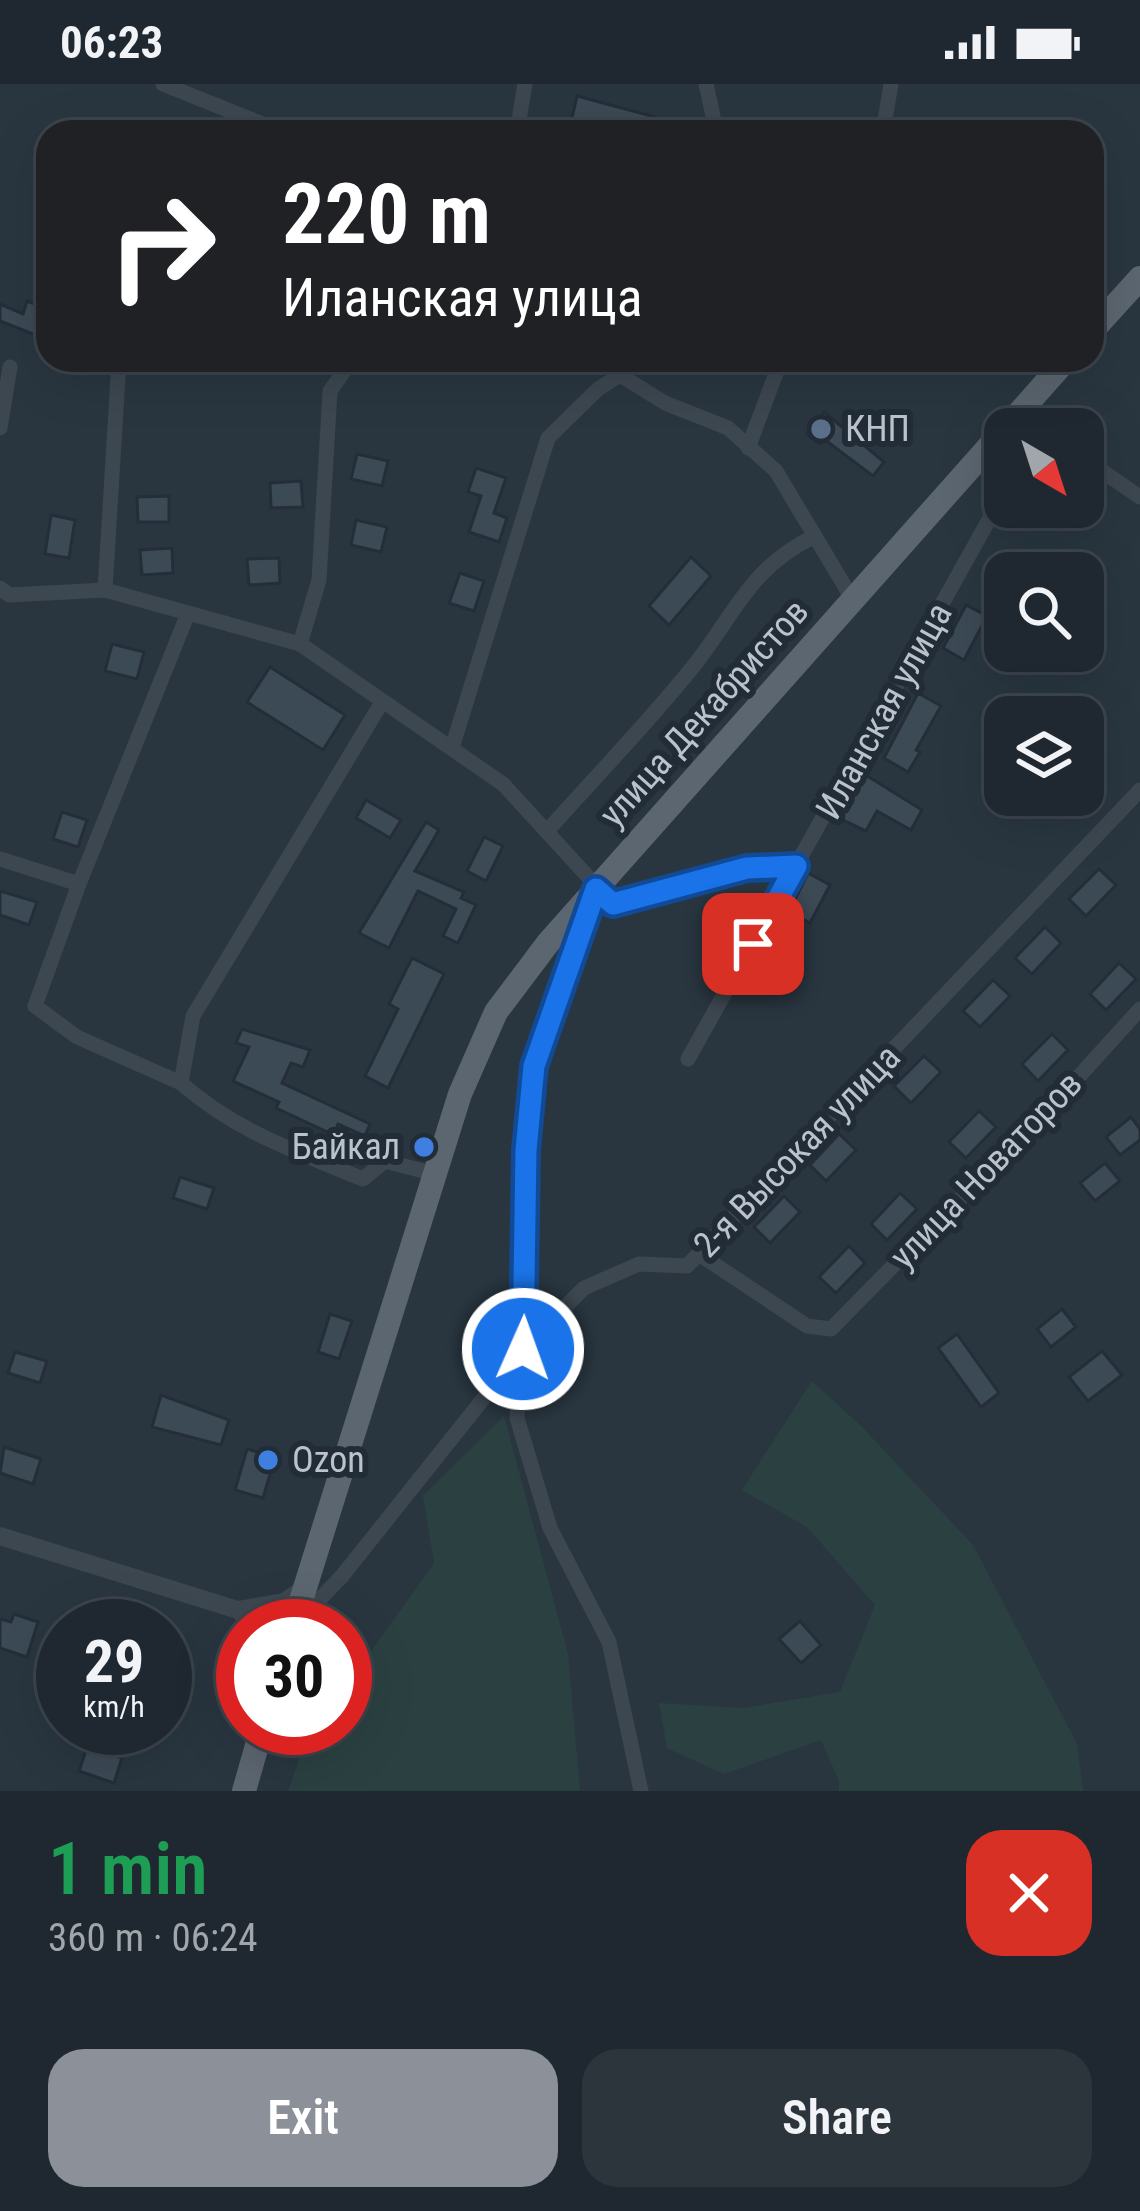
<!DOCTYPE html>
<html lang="en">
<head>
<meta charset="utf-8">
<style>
	:root { --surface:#1f2830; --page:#2c343c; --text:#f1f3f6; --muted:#a1a6ab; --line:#3c444c; --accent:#8c9099 }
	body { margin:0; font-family:"Roboto Condensed",sans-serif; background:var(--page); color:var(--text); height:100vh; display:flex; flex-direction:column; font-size:45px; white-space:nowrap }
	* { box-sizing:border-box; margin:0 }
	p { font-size:39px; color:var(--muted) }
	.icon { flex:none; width:66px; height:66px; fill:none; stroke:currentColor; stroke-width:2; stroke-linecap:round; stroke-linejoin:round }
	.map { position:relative; height:1707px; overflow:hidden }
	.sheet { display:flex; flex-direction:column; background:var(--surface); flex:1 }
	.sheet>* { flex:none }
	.hud { position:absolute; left:36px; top:36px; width:1068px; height:252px; border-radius:36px; box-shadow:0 12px 48px #0002,0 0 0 3px var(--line); background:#202124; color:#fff; overflow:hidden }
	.needle { width:78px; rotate:141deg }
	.buttons { position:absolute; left:984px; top:324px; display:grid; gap:24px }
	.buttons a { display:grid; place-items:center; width:120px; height:120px; border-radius:24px; background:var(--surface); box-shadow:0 12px 48px #0002,0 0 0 3px var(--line); font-size:60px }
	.speed { position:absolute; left:36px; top:1515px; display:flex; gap:24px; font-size:60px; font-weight:700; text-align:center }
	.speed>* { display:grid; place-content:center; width:156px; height:156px; border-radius:50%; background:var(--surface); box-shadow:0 12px 48px #0002,0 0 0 3px var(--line); line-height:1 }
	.speed small { font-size:30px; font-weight:400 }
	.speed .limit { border:18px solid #d22; background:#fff; color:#111 }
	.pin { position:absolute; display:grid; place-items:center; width:102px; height:102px; color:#fff; margin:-51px; border-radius:24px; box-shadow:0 6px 18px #0006 }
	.me { position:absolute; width:132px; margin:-66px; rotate:2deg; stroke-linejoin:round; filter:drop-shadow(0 0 9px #0008) }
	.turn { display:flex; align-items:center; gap:42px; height:252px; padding:0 48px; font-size:54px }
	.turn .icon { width:156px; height:156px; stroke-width:2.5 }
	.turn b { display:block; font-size:84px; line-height:102px }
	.round { display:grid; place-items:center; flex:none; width:126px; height:126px; border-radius:36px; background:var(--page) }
	.headline { display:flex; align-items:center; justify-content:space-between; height:204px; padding:0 48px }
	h1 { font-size:72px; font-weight:600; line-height:90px; color:#1e9e55 }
	.cta { display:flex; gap:24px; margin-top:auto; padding:24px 48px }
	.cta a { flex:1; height:138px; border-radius:36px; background:var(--accent); color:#fff; font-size:48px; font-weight:600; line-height:138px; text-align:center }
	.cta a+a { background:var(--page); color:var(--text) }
	.status { display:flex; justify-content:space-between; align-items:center; height:84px; padding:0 60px; background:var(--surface); direction:ltr }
	.status svg { height:33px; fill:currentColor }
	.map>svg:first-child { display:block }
	.green { fill:#2b4141 }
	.building { fill:#3c4a56; stroke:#242e38; stroke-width:3 }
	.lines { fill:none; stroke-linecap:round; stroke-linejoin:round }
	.minor { stroke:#3d4750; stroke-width:15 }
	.tertiary { stroke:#3d4750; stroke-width:18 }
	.primary { stroke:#5c6670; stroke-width:24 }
	.route-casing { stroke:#114b97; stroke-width:30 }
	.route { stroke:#1a73e8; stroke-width:21 }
	.service-dot { fill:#5c6f8a; stroke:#222c36; stroke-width:4.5 }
	.shop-dot { fill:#3f7fe0; stroke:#222c36; stroke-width:4.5 }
	.labels { text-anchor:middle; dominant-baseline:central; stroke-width:12; stroke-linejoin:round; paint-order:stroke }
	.poi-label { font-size:36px; fill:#bac2cb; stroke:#222c36; text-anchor:start }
	.street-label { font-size:36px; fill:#bac2cb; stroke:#222c36 }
</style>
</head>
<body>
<div class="status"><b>06:23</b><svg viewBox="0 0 49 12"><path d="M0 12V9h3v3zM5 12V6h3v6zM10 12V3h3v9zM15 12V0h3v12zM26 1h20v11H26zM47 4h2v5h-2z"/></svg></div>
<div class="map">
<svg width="1140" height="1707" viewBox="0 0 1140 1707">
	<rect width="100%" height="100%" fill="#293640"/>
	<g class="green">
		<path d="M812,1297l50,46 111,118 104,199 6,47h-244v-10l-18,-41 -97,34 -57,-26 -8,-45 83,5 98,-16 35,-87 -68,-78 -65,-37z"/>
		<path d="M504,1332l64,238 12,137h-292l17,-48 11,-15h29v-40l89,-125 -11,-67z"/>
	</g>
	<g class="building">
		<path d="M577,12l78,21 -4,15h-32l1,-3 -48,-11z"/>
		<path d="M27,217l21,8v31l-48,-19v-17l23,10z"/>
		<path d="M824,328l60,50 -11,14 -49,-37 -4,5 -13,-10z"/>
		<path d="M357,370l31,7 -6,25 -31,-7z"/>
		<path d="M476,384l30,10 -12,35 13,5 -8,24 -30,-10 12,-36 -13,-4z"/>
		<path d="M301,397l2,26 -32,1 -1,-25z"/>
		<path d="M169,412v26h-31l-1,-25z"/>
		<path d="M51,431l24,5 -6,38 -24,-4z"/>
		<path d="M356,436l31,7 -6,25 -30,-7z"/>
		<path d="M172,464l1,25 -31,2 -2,-25z"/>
		<path d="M691,473l20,19 -42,49 -20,-19z"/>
		<path d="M279,474l1,25 -31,2 -2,-26z"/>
		<path d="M460,489l24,8 -10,30 -25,-8z"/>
		<path d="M966,521l21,11 -23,44 -21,-12z"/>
		<path d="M112,560l32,8 -7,27 -32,-8z"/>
		<path d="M270,583l75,48 -22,35 -76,-48z"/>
		<path d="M918,609l23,13 -25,44 4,2 -12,20 -24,-14z"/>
		<path d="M864,690l58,36 -11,20 -34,-19 -11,20 -25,-12z"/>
		<path d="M366,716l35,20 -11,18 -34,-20z"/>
		<path d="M62,728l25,8 -9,27 -25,-8z"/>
		<path d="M426,738l13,8 -24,41 49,21 -3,6 15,7 -18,38 -15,-7 13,-27 -38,-18 -29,57 -30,-15z"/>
		<path d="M484,753l19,9 -17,35 -19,-10z"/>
		<path d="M1099,785l17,16 -30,31 -17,-17z"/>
		<path d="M808,789l22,12 -20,38 -21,-11z"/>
		<path d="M0,807l37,11 -8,23 -29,-10z"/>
		<path d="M1045,843l16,16 -29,31 -17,-16z"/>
		<path d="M412,874l32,16 -56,114 -23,-12 33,-67 -9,-5z"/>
		<path d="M1119,879l17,16 -30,31 -16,-16z"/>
		<path d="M993,896l17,16 -30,31 -17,-16z"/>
		<path d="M242,945l68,21 -7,17 -12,-4 -9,20 88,41 -5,12 -27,-12 -4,11 -58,-27 3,-6 -46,-21 16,-34 -13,-4z"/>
		<path d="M1052,950l16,16 -30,31 -16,-17z"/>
		<path d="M924,972l17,16 -30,31 -17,-17z"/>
		<path d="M979,1027l17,16 -30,31 -17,-16z"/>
		<path d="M1131,1033l9,12v11l-20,15 -14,-18z"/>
		<path d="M839,1050l17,16 -30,31 -16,-16z"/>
		<path d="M1105,1079l15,18 -25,20 -15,-18z"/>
		<path d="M180,1093l34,11 -7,21 -34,-11z"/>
		<path d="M900,1109l17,16 -30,31 -16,-16z"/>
		<path d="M784,1112l16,16 -30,31 -16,-16z"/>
		<path d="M849,1162l16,17 -29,30 -17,-16z"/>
		<path d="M1062,1225l14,18 -25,20 -14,-18z"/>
		<path d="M330,1230l22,7 -13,38 -21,-7z"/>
		<path d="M957,1250l42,59 -18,14 -43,-59z"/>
		<path d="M1102,1267l20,24 -34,26 -19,-24z"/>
		<path d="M15,1268l32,9 -7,22 -32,-10z"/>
		<path d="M161,1311l68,25 -8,25 -69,-18z"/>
		<path d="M4,1363l37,12 -8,25 -33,-11z"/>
		<path d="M247,1365l28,8 -12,41 -28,-8z"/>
		<path d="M14,1530l24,8 -11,35 -27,-9v-29l11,3z"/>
		<path d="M800,1537l21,24 -20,18 -22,-24z"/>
		<path d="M87,1663l35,11 -8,25 -35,-12z"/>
	</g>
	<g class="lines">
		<g class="minor">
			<path d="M163,0l82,33"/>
			<path d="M706,0l7,32 -5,16"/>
			<path d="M234,48l11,-15 37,15"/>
			<path d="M517,48l8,-48"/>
			<path d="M883,48l8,-48"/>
			<path d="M1019,329l23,16"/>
			<path d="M0,344l10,-61"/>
			<path d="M748,364l33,-88"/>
			<path d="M1083,374l57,39"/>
			<path d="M0,504l9,7 96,-5 195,54 203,140 110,120 134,-36 50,-2"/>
			<path d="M105,506l14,-230"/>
			<path d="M187,532l-108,268 -44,122 42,31 104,46 12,-67 189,-314"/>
			<path d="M300,560l19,-64 11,-189 22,-31"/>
			<path d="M452,664l96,-310 50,-49 22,-14 45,28 63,25 48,43 77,129"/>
			<path d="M548,746c49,-55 102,-109 148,-167 41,-53 55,-96 119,-127"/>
			<path d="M0,775l79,25"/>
			<path d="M591,819l-57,163 -8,84 -1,144 -8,124 33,110 59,114 32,149"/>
			<path d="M688,975l317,-568"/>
			<path d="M181,999c54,48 116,69 182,96l22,-18 50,13"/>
			<path d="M699,1170l108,72 24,3 123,-125 41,-35 145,-160"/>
			<path d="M300,1536l42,-44 181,-227 61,-61 55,-24 48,2 453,-476"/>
		</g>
		<g class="tertiary">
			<path d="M0,1452l238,74 16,16"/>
			<path d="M238,1526l46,-8 20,-14"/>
		</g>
		<g class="primary">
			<path d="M1092,247l48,-53"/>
			<path d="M293,1542l167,-532 36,-82 52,-69 518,-583"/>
			<path d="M244,1707l18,-63"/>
		</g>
	</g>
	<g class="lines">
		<g class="route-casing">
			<path id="route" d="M523,1265l3,-199 8,-84 62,-177 17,15 134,-36 49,-2 -43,78"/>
		</g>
		<use href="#route" class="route"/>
	</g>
	<circle class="service-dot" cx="821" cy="345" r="12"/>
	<g class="shop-dot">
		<circle cx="424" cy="1063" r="12"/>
		<circle cx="268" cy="1376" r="12"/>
	</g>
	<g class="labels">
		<g class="poi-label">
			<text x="845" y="345">КНП</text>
			<text x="400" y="1063" text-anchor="end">Байкал</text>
			<text x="292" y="1376">Ozon</text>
		</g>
		<g class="street-label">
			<text transform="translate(884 627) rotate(-61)">Иланская улица</text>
			<text transform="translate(704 629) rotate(-48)">улица Декабристов</text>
			<text transform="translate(797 1067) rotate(-46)">2-я Высокая улица</text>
			<text transform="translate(986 1086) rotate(-46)">улица Новаторов</text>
		</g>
	</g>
</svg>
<div class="buttons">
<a><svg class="needle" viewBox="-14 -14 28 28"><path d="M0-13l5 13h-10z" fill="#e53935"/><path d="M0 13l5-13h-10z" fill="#a1a6ab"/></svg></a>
<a><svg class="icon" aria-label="search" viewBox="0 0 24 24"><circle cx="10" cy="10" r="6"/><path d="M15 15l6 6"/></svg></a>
<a><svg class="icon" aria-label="layers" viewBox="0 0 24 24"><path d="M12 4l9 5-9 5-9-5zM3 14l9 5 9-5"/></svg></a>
</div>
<div class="speed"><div>29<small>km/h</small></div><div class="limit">30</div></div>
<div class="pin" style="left:753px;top:860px;background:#d93025"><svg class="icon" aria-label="arrive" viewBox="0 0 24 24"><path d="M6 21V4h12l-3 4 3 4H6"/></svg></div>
<svg class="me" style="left:523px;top:1265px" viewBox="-20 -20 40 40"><circle r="17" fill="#1a73e8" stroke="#fff" stroke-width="3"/><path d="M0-11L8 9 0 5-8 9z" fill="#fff"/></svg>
<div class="hud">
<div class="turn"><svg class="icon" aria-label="right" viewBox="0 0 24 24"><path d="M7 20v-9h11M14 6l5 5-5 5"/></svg><div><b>220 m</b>Иланская улица</div></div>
</div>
</div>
<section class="sheet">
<div class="headline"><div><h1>1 min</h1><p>360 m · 06:24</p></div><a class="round" style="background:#d93025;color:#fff"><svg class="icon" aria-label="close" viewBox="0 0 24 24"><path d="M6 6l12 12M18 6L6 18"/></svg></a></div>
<div class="cta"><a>Exit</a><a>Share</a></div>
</section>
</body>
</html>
